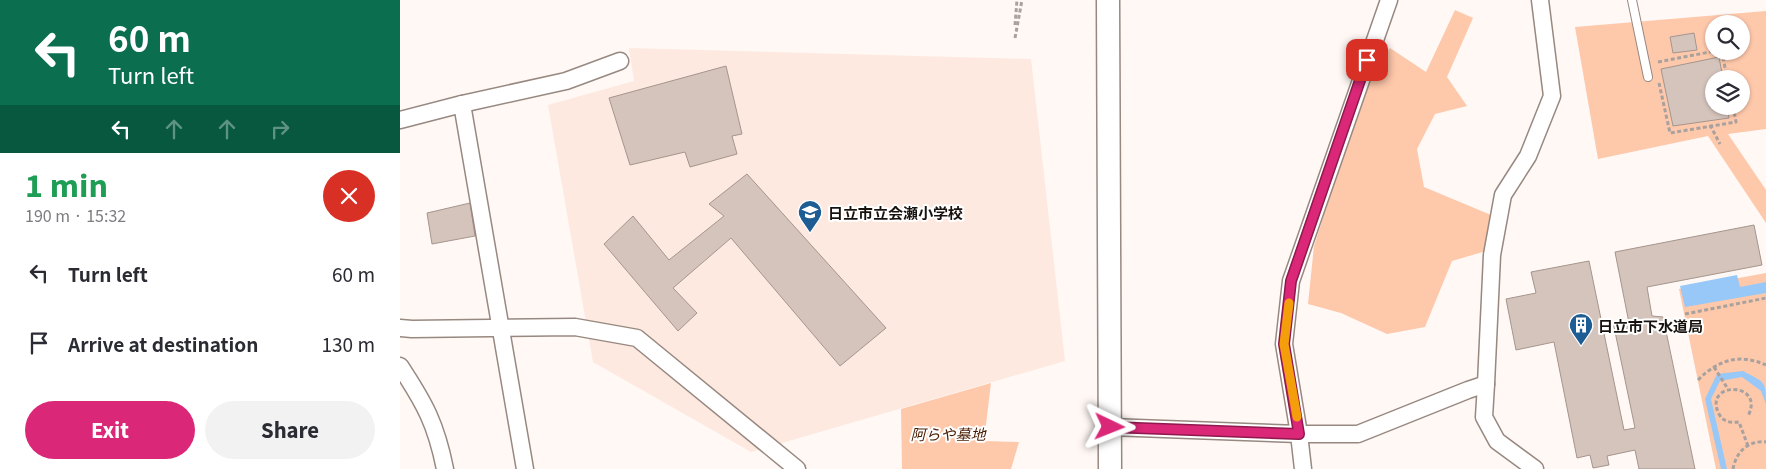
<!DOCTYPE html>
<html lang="en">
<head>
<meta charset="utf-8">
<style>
	:root { --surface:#fff; --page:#f2f2f3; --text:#2b2b33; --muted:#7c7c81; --accent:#db2777 }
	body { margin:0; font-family:Georgia,"Noto Sans JP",serif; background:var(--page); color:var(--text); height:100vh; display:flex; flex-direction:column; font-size:19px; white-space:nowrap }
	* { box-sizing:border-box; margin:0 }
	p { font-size:16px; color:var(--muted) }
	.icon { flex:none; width:28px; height:28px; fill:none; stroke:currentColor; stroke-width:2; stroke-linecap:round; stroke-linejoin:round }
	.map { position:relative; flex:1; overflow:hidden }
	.panel { display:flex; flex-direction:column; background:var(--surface); width:400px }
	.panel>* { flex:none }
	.top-card { background:#0b6e4f; color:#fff; overflow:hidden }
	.tools { position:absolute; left:1305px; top:15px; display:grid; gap:10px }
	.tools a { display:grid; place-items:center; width:45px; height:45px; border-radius:50%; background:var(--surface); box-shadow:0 1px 4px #0004; font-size:25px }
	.pin { position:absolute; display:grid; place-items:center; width:42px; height:42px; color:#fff; margin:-21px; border-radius:10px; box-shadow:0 2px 8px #0006 }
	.me { position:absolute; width:55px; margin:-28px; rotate:92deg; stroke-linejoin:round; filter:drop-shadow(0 0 4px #0008) }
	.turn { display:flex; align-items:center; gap:18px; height:105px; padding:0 25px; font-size:22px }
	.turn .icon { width:65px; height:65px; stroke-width:2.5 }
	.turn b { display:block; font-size:35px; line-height:42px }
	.lanes { display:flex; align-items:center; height:48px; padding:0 25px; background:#0003; justify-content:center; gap:25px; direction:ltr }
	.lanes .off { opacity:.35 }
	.round { display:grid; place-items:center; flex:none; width:52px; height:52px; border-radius:26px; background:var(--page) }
	.headline { display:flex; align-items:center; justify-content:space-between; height:85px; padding:0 25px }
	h1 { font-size:30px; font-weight:800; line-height:38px; color:#1e9e55 }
	.button { display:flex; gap:10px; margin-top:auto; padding:10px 25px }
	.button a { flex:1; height:58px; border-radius:30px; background:var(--accent); color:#fff; font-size:20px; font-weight:800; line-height:58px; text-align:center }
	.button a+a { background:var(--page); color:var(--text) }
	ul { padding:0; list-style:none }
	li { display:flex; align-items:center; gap:15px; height:70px; padding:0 25px }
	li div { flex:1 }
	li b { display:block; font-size:19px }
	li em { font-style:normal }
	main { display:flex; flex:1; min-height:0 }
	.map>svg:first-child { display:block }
	.built { fill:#fde9df }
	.green { fill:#fec8ab; fill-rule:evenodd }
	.water { fill:#97c8f7 }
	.building { fill:#d4c4bc; stroke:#a5958d }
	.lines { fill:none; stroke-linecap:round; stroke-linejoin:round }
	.lane-casing { stroke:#978880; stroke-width:10 }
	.street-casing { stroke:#978880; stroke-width:19 }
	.secondary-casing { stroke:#978880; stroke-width:25 }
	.path { stroke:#a8a19e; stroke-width:3; stroke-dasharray:4 2.5; stroke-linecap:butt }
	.lane { stroke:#fff; stroke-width:8 }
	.street { stroke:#fff; stroke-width:16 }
	.secondary { stroke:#fff; stroke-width:22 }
	.route-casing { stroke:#8e194d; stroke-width:12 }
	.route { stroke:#db2777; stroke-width:9 }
	.slow { stroke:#f59e0b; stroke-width:9 }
	.labels { text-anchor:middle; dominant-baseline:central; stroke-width:4; stroke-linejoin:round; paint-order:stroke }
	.poi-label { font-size:15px; font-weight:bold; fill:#18120f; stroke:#fff; text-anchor:start }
	.park-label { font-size:15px; font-style:italic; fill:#491b00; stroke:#fff }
</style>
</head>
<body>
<main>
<section class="panel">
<div class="top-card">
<div class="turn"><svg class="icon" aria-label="left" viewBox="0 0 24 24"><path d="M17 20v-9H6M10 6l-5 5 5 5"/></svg><div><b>60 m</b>Turn left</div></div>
<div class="lanes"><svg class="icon" aria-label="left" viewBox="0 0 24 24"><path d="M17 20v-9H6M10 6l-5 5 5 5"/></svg><svg class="icon off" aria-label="ahead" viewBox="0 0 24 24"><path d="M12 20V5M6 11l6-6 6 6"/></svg><svg class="icon off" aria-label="ahead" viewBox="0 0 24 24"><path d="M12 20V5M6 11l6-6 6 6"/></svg><svg class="icon off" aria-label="right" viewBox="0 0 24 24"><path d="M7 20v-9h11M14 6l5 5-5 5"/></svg></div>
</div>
<div class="headline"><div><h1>1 min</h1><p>190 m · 15:32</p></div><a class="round" style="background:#d93025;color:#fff"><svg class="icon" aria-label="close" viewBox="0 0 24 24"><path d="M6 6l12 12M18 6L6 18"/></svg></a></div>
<ul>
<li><svg class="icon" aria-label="left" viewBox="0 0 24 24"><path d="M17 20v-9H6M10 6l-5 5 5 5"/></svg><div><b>Turn left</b></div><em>60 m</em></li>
<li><svg class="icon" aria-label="arrive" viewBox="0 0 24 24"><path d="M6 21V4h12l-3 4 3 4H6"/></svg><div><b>Arrive at destination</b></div><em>130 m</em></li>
</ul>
<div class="button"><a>Exit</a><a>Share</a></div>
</section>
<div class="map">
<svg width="1366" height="469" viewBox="0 0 1366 469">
	<rect width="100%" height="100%" fill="#fff8f5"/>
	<path class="built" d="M229,48l402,11 34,302 -314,91 -158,-90 -45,-257 86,-24z"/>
	<g class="green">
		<path d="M1055,10l18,8 -26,59 20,29 -32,8 -18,35 7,38 67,28 -5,36 -34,10 -27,66 -38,7 -46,-21 -33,-9 6,-58 56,-174 20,-24 36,24z"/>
		<path d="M1366,11v118l-38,5 38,56v33l-58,-87 -110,23 -23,-132zM1314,24h27v27h-27zM1314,79h27v27h-27z"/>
		<path d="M1366,273v196h-50l-37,-180z"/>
		<path d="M591,383l-7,58 35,1 -8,27h-109l-1,-60z"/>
	</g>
	<g class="water">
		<path d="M1337,275l3,12 26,-5v11l-81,14 -5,-21z"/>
		<path d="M1343,371c21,12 23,8 23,33l-5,-13 -19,-14 -22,4 -9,18 16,70h-6l-16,-70 12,-25z"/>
	</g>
	<g class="building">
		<path d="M1294,33l3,17 -24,3 -3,-16z"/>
		<path d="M1319,57l4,22h-9v27h13l2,12 -56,8 -12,-57z"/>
		<path d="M326,66l16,68 -10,2 5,18 -47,13 -5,-15 -55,13 -21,-67z"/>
		<path d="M347,174l139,154 -46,38 -109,-128 -58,50 24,25 -19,18 -74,-87 29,-28 36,44 55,-44 -15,-12z"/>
		<path d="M70,203l5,33 -43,8 -5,-31z"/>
		<path d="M1354,225l8,40 -115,22 5,29 11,1 32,152h-56l-4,-19 -28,6 2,9 -16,3 -3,-13 -13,3 -23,-116 -38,8 -10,-51 30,-6 -5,-21 58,-11 35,169 11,-2 -22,-106 16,1 -14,-71z"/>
	</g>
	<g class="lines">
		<g class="lane-casing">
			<path id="lane" d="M1232,0l16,77"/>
		</g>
		<g class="street-casing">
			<g id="street">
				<path d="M62,104l63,365"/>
				<path d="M0,120l62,-16 104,-23 54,-20"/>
				<path d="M0,328l12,1 163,-2 62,11 160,131"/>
				<path d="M0,366c25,38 36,58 45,103"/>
				<path d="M1086,384l-2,33 13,24 38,28"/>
				<path d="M710,427l189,7h59l110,-44 18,-6 6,-129 11,-60 25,-39 24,-60 -12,-96"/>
				<path d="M903,469l-4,-35 -15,-90 7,-63 98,-281"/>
			</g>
		</g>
		<g class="secondary-casing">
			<path id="secondary" d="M708,0l2,469"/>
		</g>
		<g class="path">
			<path d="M615,25l2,-25"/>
			<path d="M615,38l7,-38"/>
			<path d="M1322,51l5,28"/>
			<path d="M1258,62l57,-11"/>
			<path d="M1259,83l11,50 66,-11 -3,-16"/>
			<path d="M1310,125l10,19"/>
			<path d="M1285,314l81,-16"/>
			<path d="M1314,367l14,22"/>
			<path d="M1298,380c20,-20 41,-27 68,-15"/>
			<path d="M1348,446l-9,-24c-8,1 -16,0 -20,-8 -17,-33 47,-33 29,2"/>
			<path d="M1333,469c3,-17 15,-29 33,-27"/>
		</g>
		<use href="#lane" class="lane"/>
		<use href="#street" class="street"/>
		<use href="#secondary" class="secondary"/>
	</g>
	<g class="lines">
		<g class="route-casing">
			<path id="route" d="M710,427l189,7 -15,-90 7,-63 76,-221"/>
		</g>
		<use href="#route" class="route"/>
		<path class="slow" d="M889,303l-5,41 13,73"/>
	</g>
	<defs>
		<g id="school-pin" transform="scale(1.25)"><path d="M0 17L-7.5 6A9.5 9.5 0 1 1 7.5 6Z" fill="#1d5d93" stroke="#fff"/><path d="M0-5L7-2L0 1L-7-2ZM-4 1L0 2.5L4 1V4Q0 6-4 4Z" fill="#fff"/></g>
		<g id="building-pin" transform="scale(1.25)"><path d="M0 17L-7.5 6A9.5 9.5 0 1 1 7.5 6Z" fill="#1d5d93" stroke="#fff"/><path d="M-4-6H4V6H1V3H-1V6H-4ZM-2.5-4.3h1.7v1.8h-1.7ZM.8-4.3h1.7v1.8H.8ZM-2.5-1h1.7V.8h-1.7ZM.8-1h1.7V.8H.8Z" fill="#fff"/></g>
	</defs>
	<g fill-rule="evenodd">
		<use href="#school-pin" x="410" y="212"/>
		<use href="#building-pin" x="1181" y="325"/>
	</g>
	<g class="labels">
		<g class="poi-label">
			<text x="428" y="212">日立市立会瀬小学校</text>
			<text x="1198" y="325">日立市下水道局</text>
		</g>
		<g class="park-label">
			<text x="548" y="433">阿らや墓地</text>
		</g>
	</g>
</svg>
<div class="tools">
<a><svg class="icon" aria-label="search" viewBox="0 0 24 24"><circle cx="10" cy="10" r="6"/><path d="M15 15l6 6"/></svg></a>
<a><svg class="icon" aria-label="layers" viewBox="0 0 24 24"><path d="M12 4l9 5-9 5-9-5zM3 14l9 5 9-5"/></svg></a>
</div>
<div class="pin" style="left:967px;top:60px;background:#d93025"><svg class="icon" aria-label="arrive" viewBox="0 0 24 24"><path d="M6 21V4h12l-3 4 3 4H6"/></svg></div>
<svg class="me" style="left:710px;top:427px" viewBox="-20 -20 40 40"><path d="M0-17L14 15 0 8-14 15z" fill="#db2777" stroke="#fff" stroke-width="4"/></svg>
</div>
</main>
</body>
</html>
